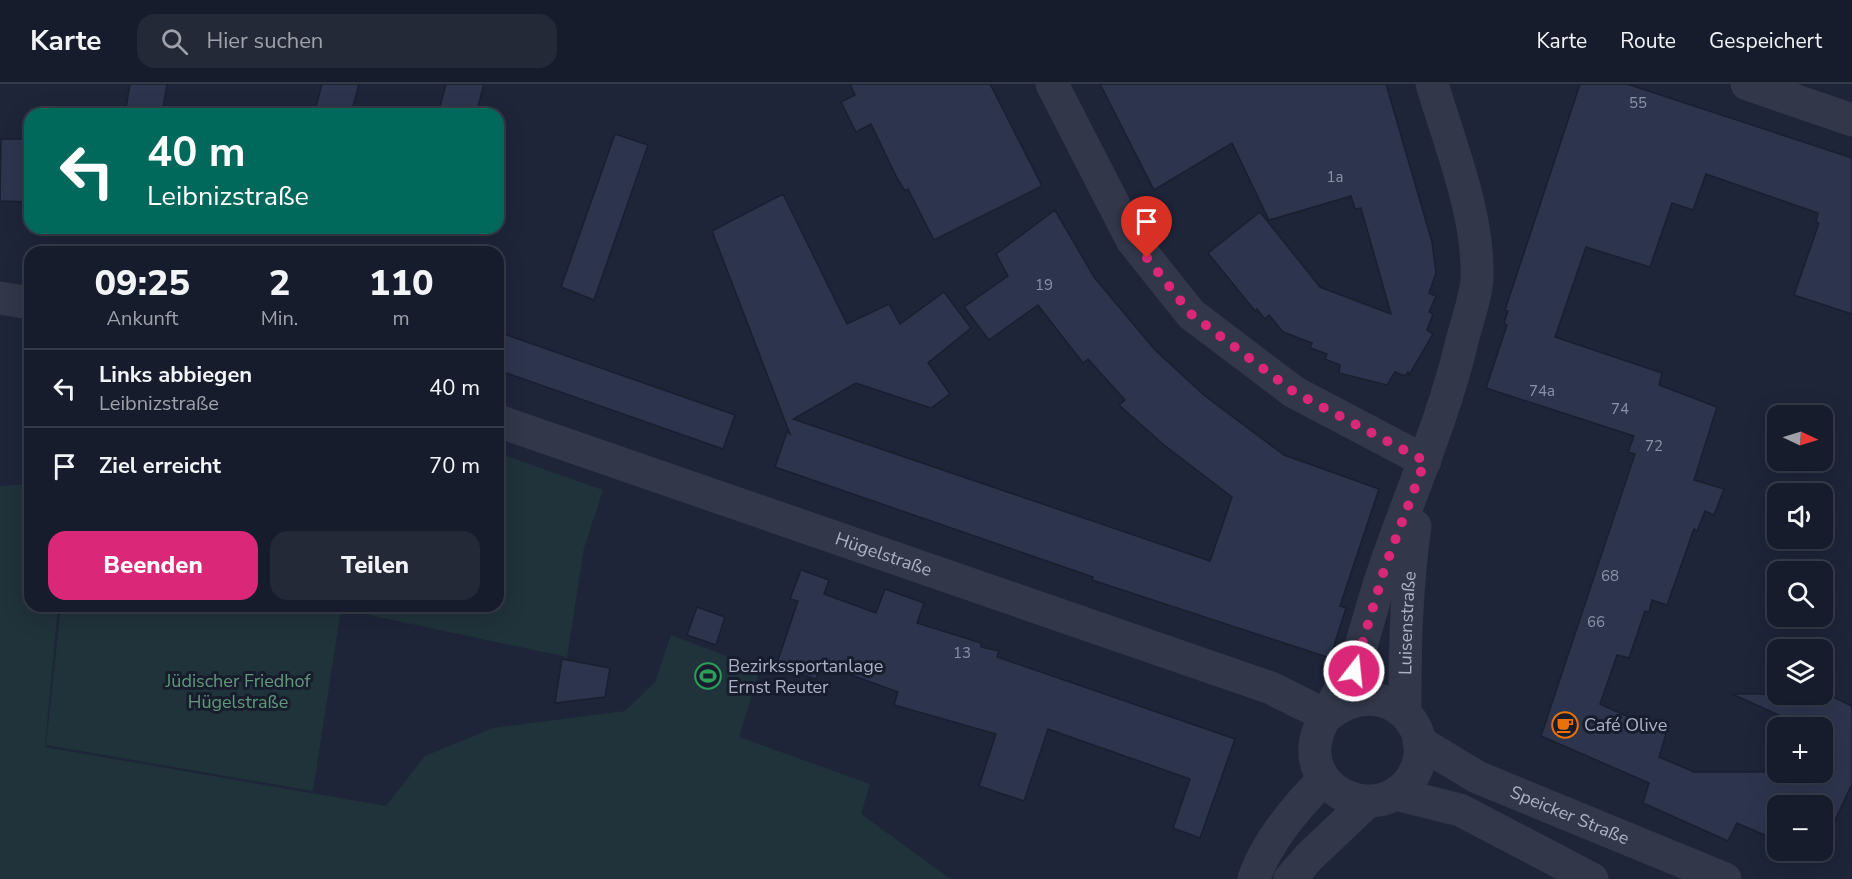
<!DOCTYPE html>
<html lang="de">
<head>
<meta charset="utf-8">
<style>
	:root { --surface:#161c2b; --page:#232937; --text:#f1f3f6; --muted:#9ea1a9; --line:#353a47; --accent:#db2777 }
	body { margin:0; font-family:"Nunito Sans",sans-serif; background:var(--page); color:var(--text); height:100vh; display:flex; flex-direction:column; font-size:22px; white-space:nowrap }
	* { box-sizing:border-box; margin:0 }
	p { font-size:20px; color:var(--muted) }
	.icon { flex:none; width:33px; height:33px; fill:none; stroke:currentColor; stroke-width:2; stroke-linecap:round; stroke-linejoin:round }
	.map { position:relative; flex:1; overflow:hidden }
	.side { position:absolute; left:24px; top:162px; width:480px; height:366px; display:flex; flex-direction:column; background:var(--surface); border-radius:18px; box-shadow:0 6px 24px #0002,0 0 0 2px var(--line) }
	.side>* { flex:none }
	.guide { position:absolute; left:24px; top:24px; width:480px; height:126px; border-radius:18px; box-shadow:0 6px 24px #0002,0 0 0 2px var(--line); background:#00695c; color:#fff; overflow:hidden }
	.needle { width:39px; rotate:94deg }
	.tools { position:absolute; left:1767px; top:321px; display:grid; gap:12px }
	.tools a { display:grid; place-items:center; width:66px; height:66px; border-radius:12px; background:var(--surface); box-shadow:0 6px 24px #0002,0 0 0 2px var(--line); font-size:30px }
	.pin { position:absolute; display:grid; place-items:center; width:51px; height:51px; color:#fff; margin:-62px -26px; border-radius:50% 50% 50% 0; rotate:-45deg; box-shadow:0 0 6px #0007 }
	.pin .icon { rotate:45deg }
	.me { position:absolute; width:66px; margin:-33px; rotate:16deg; stroke-linejoin:round; filter:drop-shadow(0 0 4px #0008) }
	.turn { display:flex; align-items:center; gap:21px; height:126px; padding:0 24px; font-size:27px }
	.turn .icon { width:78px; height:78px; stroke-width:2.5 }
	.turn b { display:block; font-size:42px; line-height:51px }
	.eta { display:flex; justify-content:space-evenly; align-items:center; height:102px; text-align:center }
	.eta b { font-size:36px; font-weight:800; line-height:42px }
	.primary-button { display:flex; gap:12px; margin-top:auto; padding:12px 24px }
	.primary-button a { flex:1; height:69px; border-radius:18px; background:var(--accent); color:#fff; font-size:24px; font-weight:800; line-height:69px; text-align:center }
	.primary-button a+a { background:var(--page); color:var(--text) }
	ul { padding:0; list-style:none }
	li { display:flex; align-items:center; gap:18px; height:78px; padding:0 24px; border-top:2px solid var(--line) }
	li div { flex:1 }
	li b { display:block; font-size:22px }
	li em { font-style:normal }
	header { display:flex; align-items:center; gap:36px; box-sizing:border-box; height:84px; padding:0 30px; background:var(--surface); border-bottom:2px solid var(--line) }
	header strong { font-size:28px }
	nav { display:flex; gap:33px; margin-inline-start:auto; font-size:21px }
	.search { width:420px; height:54px; background:var(--page); display:flex; align-items:center; gap:15px; box-sizing:border-box; padding:0 21px; border-radius:18px; color:var(--muted); font-size:22px }
	.map>svg:first-child { display:block }
	.green { fill:#20323a }
	.building { fill:#2d354e; stroke:#1a1f30; stroke-width:1.5 }
	.lines { fill:none; stroke-linecap:round; stroke-linejoin:round }
	.minor { stroke:#323749; stroke-width:33 }
	.route { stroke:#db2777; stroke-width:10; stroke-dasharray:0 18 }
	.labels { text-anchor:middle; dominant-baseline:central; stroke-width:6; stroke-linejoin:round; paint-order:stroke }
	.number-label { font-size:15px; fill:#8b91a7 }
	.street-label { font-size:18px; fill:#acb1c6; stroke:#181d2e }
	.poi-label { font-size:18px; fill:#acb1c6; stroke:#181d2e; text-anchor:start }
	.park-label { font-size:18px; fill:#629879; stroke:#181d2e }
</style>
</head>
<body>
<header>
<strong>Karte</strong>
<div class="search"><svg class="icon" aria-label="search" viewBox="0 0 24 24"><circle cx="10" cy="10" r="6"/><path d="M15 15l6 6"/></svg>Hier suchen</div>
<nav><a>Karte</a><a>Route</a><a>Gespeichert</a></nav>
</header>
<div class="map">
<svg width="1852" height="795" viewBox="0 0 1852 795">
	<rect width="100%" height="100%" fill="#1e2539"/>
	<g class="green">
		<path d="M498,369l105,37 -19,58 -17,109 -226,-48 -28,182 -267,-46 15,-139h437z"/>
		<path d="M30,400v122h28l-13,141 341,59 39,-50 68,-28 132,-17 30,-29 16,-47 89,34 -21,68 131,47 -9,30 90,65h-951v-393z"/>
	</g>
	<g class="building">
		<path d="M130,0h37l-5,30h-37z"/>
		<path d="M322,0h37l-8,30h-37z"/>
		<path d="M446,0h38l-8,30h-38z"/>
		<path d="M850,0h140l52,102 -108,54 -26,-51 -3,2 -8,-13 -26,-54 -15,8 -15,-30 14,-7z"/>
		<path d="M1100,0h286l46,158 4,31 -7,20 7,3 -7,16 4,2 -6,16 6,4 -24,41 -1,-3 -3,4 -10,-4 -8,13 -48,-12 1,-8 -15,-6 2,-5 -17,-6 2,-5 -29,-11 -14,-17 -4,4 -8,-10 -2,2 -47,-58 52,-41 60,75 71,27 -30,-106 -6,1 -4,-13 -82,24 -37,-77 -78,47z"/>
		<path d="M1580,0h47l225,74v156l-58,-19 25,-72 -3,-1 2,-9 -112,-39 -13,36 -21,-7 -22,64 -64,-20 -31,90 107,36 -3,12 58,22 -23,73 30,9 -10,26 -9,-4 -8,20 -3,-2 -27,76 -15,-5 -3,12 -4,-1 -16,47 -12,-3 -17,49 66,30 -7,23 35,15h128v-44h-14l-76,-34h95l25,12v78l-30,64v-42h-44v35l-41,-18 -9,18 -85,-38 6,-20 -108,-47 94,-282 -7,-2 6,-16 -148,-48 21,-63 -3,-2 4,-12 -3,-1z"/>
		<path d="M615,50l33,11 -54,155 -33,-13z"/>
		<path d="M1,55h29v63l-30,-1z"/>
		<path d="M783,110l64,130 42,-20 11,20 44,-32 27,36 -43,35 22,31 -19,14 -75,-25 -63,36 417,142 22,-64 -68,-52 -45,-40 6,-5 -37,-41 -5,4 -45,-58 -49,35 -25,-33 44,-31 -12,-22 59,-44 39,67 61,73 50,46 79,59 95,34 -39,117 6,2 -16,50 -238,-78 1,-3 -318,-110 12,-35 3,2 -78,-203z"/>
		<path d="M498,248l237,83 -12,34 -225,-79z"/>
		<path d="M801,486l28,10 -5,14 52,19 9,-24 39,14 -7,20 64,20v4l18,4 -2,6 238,82 -35,99 -27,-10 17,-49 -142,-50 -24,72 -45,-15 17,-52 -102,-29 4,-13 -77,-28 -5,15 -40,-13 22,-65 -8,-2z"/>
		<path d="M697,523l28,10 -9,28 -29,-10z"/>
		<path d="M562,575l48,9 -5,29 -50,6z"/>
	</g>
	<g class="lines">
		<g class="minor">
			<path d="M1052,0l80,156 59,74 103,78 131,69"/>
			<path d="M1747,0l105,36"/>
			<path d="M0,214l30,5"/>
			<path id="s1" d="M498,337l773,267 56,28"/>
			<path id="s2" d="M1405,629c0,-63 1,-125 10,-187"/>
			<path d="M1327,632c60,-49 121,20 80,68 -32,36 -96,11 -92,-38 2,-28 35,-63 44,-94 9,-28 16,-57 26,-85 26,-76 59,-149 77,-226 5,-20 14,-43 15,-63 2,-63 -27,-134 -45,-194"/>
			<path id="s3" d="M1419,658l58,35 248,102"/>
			<path d="M1395,710l65,16 132,69"/>
			<path d="M1254,795c12,-37 43,-73 70,-100"/>
			<path d="M1290,795l19,-22 58,-55"/>
		</g>
	</g>
	<g class="lines">
		<path class="route" d="M1147,174l44,56 103,78 131,69 -40,106 -31,104"/>
	</g>
	<defs>
		<g id="stadium-ring" transform="scale(1.35)"><circle r="9.5" fill="#181d2e" stroke="#2e9e5b" stroke-width="1.5"/><path d="M0-5a6.5 5 0 1 0 0 10a6.5 5 0 1 0 0-10ZM-3.5-1.8h7v3.6h-7Z" fill="#2e9e5b"/></g>
		<g id="cafe-ring" transform="scale(1.35)"><circle r="9.5" fill="#181d2e" stroke="#e8710a" stroke-width="1.5"/><path d="M-5.5-4.5H6V0H3Q3 3.5 0 3.5H-2.5Q-5.5 3.5-5.5 0ZM3-3.2v2h1.7v-2ZM-6 4.5H4V6H-6Z" fill="#e8710a"/></g>
	</defs>
	<g fill-rule="evenodd">
		<use href="#stadium-ring" x="708" y="592"/>
		<use href="#cafe-ring" x="1565" y="641"/>
	</g>
	<g class="labels">
		<g class="number-label">
			<text x="1638" y="19">55</text>
			<text x="1335" y="93">1a</text>
			<text x="1044" y="201">19</text>
			<text x="1542" y="307">74a</text>
			<text x="1620" y="325">74</text>
			<text x="1654" y="362">72</text>
			<text x="1610" y="492">68</text>
			<text x="1596" y="538">66</text>
			<text x="962" y="569">13</text>
		</g>
		<g class="street-label">
			<text stroke="none"><textPath href="#s1" startOffset="408">Hügelstraße</textPath></text>
			<text stroke="none"><textPath href="#s2" startOffset="90">Luisenstraße</textPath></text>
			<text stroke="none"><textPath href="#s3" startOffset="168">Speicker Straße</textPath></text>
		</g>
		<g class="poi-label">
			<text x="728" y="582">Bezirkssportanlage<tspan x="728" dy="21">Ernst Reuter</tspan></text>
			<text x="1584" y="641">Café Olive</text>
		</g>
		<g class="park-label">
			<text x="238" y="597">Jüdischer Friedhof<tspan x="238" dy="21">Hügelstraße</tspan></text>
		</g>
	</g>
</svg>
<div class="tools">
<a><svg class="needle" viewBox="-14 -14 28 28"><path d="M0-13l5 13h-10z" fill="#e53935"/><path d="M0 13l5-13h-10z" fill="#9ea1a9"/></svg></a>
<a><svg class="icon" aria-label="sound" viewBox="0 0 24 24"><path d="M4 9h4l5-4v14l-5-4H4zM17 9q2 3 0 6"/></svg></a>
<a><svg class="icon" aria-label="search" viewBox="0 0 24 24"><circle cx="10" cy="10" r="6"/><path d="M15 15l6 6"/></svg></a>
<a><svg class="icon" aria-label="layers" viewBox="0 0 24 24"><path d="M12 4l9 5-9 5-9-5zM3 14l9 5 9-5"/></svg></a>
<a>+</a>
<a>−</a>
</div>
<div class="pin" style="left:1147px;top:174px;background:#d93025"><svg class="icon" aria-label="arrive" viewBox="0 0 24 24"><path d="M6 21V4h12l-3 4 3 4H6"/></svg></div>
<svg class="me" style="left:1354px;top:587px" viewBox="-20 -20 40 40"><circle r="17" fill="#db2777" stroke="#fff" stroke-width="3"/><path d="M0-11L8 9 0 5-8 9z" fill="#fff"/></svg>
<div class="guide">
<div class="turn"><svg class="icon" aria-label="left" viewBox="0 0 24 24"><path d="M17 20v-9H6M10 6l-5 5 5 5"/></svg><div><b>40 m</b>Leibnizstraße</div></div>
</div>
<section class="side">
<div class="eta">
<div><b>09:25</b><p>Ankunft</p></div>
<div><b>2</b><p>Min.</p></div>
<div><b>110</b><p>m</p></div>
</div>
<ul>
<li><svg class="icon" aria-label="left" viewBox="0 0 24 24"><path d="M17 20v-9H6M10 6l-5 5 5 5"/></svg><div><b>Links abbiegen</b><p>Leibnizstraße</p></div><em>40 m</em></li>
<li><svg class="icon" aria-label="arrive" viewBox="0 0 24 24"><path d="M6 21V4h12l-3 4 3 4H6"/></svg><div><b>Ziel erreicht</b></div><em>70 m</em></li>
</ul>
<div class="primary-button"><a>Beenden</a><a>Teilen</a></div>
</section>
</div>
</body>
</html>
